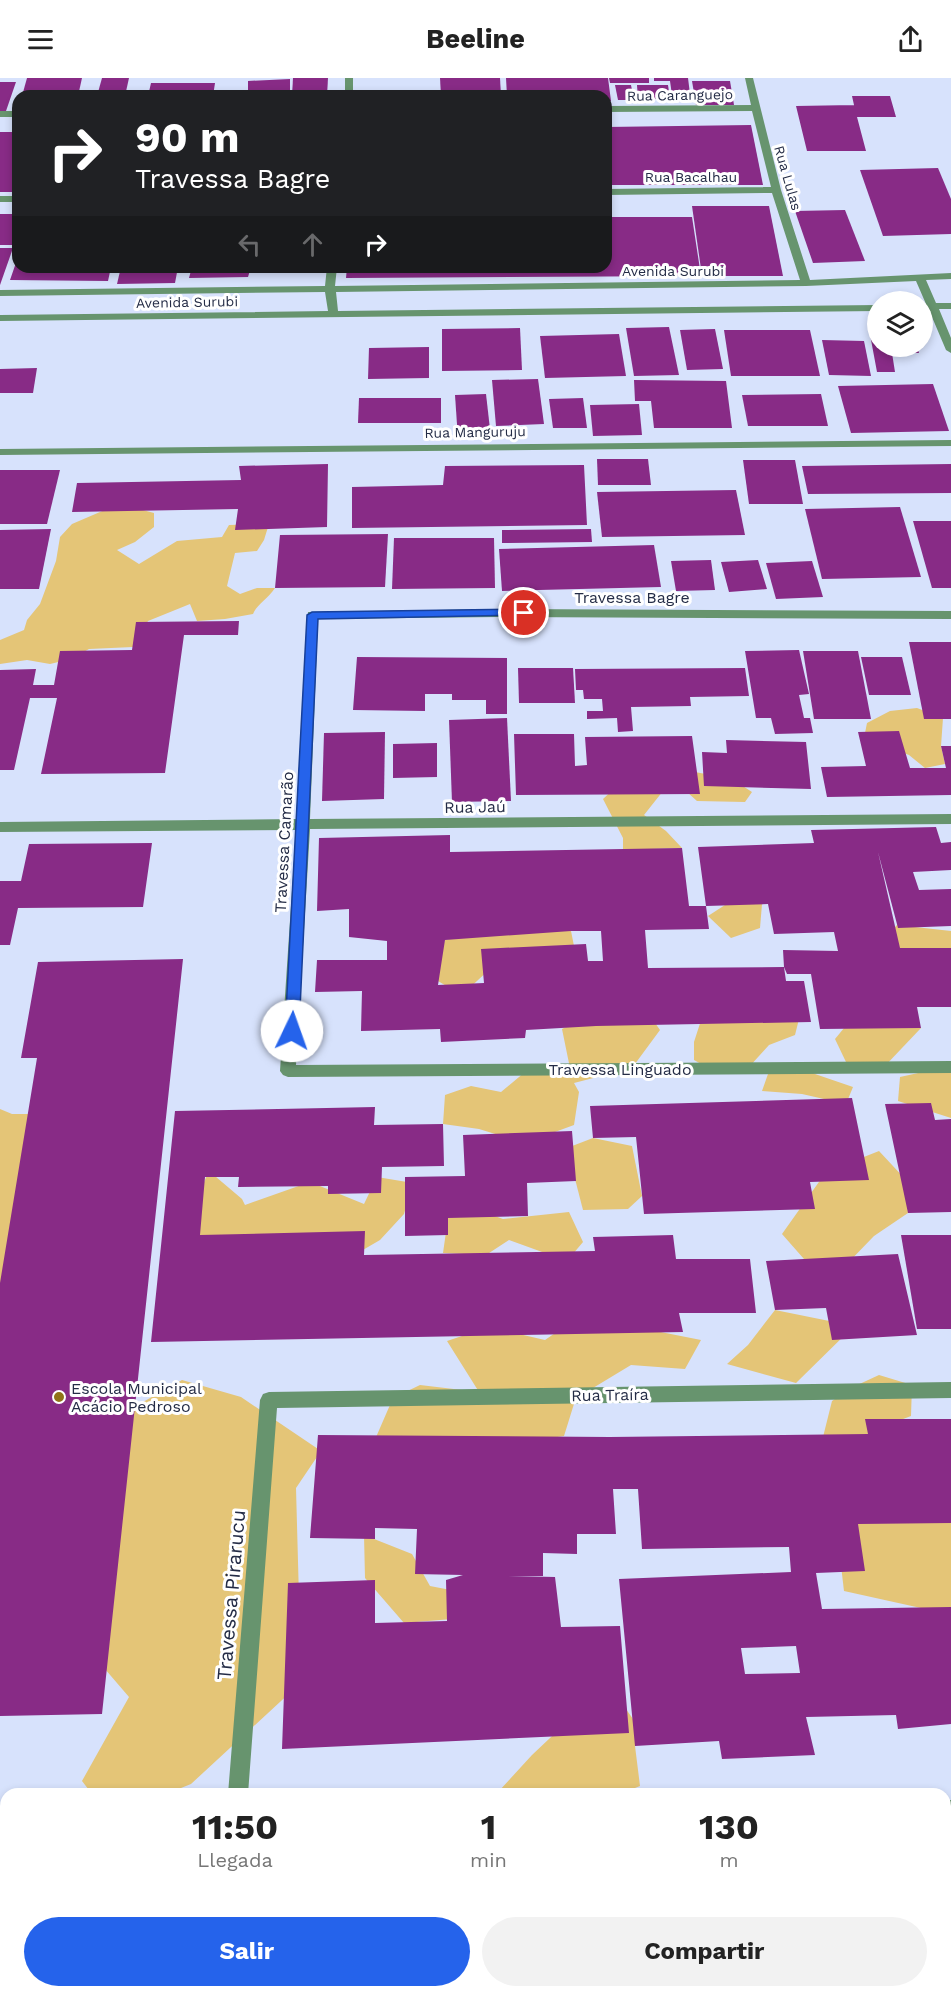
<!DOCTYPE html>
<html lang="es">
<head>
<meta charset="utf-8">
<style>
	:root { --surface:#fff; --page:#f2f2f2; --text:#222; --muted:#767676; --accent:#2563eb }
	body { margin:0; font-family:"Work Sans",sans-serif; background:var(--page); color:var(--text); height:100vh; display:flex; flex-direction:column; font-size:22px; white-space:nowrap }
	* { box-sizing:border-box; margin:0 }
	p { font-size:20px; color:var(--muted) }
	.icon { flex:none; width:33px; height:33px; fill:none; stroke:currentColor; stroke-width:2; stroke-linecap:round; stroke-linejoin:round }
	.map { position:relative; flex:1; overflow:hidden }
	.side { position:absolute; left:0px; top:1710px; width:951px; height:210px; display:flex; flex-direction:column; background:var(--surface); border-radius:18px 18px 0 0; box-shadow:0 3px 9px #0003 }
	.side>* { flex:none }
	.hud { position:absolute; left:12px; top:12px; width:600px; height:183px; border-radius:18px; box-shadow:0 3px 9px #0003; background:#202124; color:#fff; overflow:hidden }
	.tools { position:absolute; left:867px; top:213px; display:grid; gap:12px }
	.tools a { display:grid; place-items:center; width:66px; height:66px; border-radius:50%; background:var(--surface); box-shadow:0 3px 9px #0003; font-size:30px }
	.pin { position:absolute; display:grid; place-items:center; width:51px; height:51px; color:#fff; margin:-26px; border:3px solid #fff; border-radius:50%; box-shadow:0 2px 6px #0007 }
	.me { position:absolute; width:66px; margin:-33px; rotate:3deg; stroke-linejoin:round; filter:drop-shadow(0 0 4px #0008) }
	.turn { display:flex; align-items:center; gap:21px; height:126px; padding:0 24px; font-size:27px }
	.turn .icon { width:78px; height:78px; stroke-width:2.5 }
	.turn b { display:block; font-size:42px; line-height:51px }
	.lanes { display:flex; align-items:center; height:57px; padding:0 24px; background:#0003; justify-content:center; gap:30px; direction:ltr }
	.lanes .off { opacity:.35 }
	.eta { display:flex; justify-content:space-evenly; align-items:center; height:102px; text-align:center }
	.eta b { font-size:36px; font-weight:700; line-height:42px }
	.primary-button { display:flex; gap:12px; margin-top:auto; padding:12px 24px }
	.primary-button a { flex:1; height:69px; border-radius:36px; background:var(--accent); color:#fff; font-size:24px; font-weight:700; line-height:69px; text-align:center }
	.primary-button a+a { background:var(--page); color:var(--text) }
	header { display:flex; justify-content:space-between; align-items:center; height:78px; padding:0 24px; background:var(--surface); font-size:27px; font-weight:700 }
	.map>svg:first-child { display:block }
	.green { fill:#e4c577 }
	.building { fill:#882b86; fill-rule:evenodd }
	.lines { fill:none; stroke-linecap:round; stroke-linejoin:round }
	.minor { fill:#67946e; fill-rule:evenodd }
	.route { fill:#2563eb; stroke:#184099; stroke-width:1.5 }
	.poi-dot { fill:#907217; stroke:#fff; stroke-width:2 }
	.labels { text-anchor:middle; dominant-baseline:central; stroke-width:6; stroke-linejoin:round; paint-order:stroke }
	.far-street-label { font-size:14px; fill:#242c46; stroke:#fff }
	.street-label { font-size:16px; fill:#242c46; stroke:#fff }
	.poi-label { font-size:16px; fill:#242c46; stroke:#fff; text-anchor:start }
	.near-street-label { font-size:20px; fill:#242c46; stroke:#fff }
</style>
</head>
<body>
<header><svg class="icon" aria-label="menu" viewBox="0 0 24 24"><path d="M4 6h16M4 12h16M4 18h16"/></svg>Beeline<svg class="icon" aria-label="share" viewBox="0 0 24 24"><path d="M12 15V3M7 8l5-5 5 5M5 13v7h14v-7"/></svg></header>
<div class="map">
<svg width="951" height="1920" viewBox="0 0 951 1920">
	<rect width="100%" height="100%" fill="#d7e2fc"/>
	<g class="green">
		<path d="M135,430l19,5v14l-19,15 -18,8 22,14 38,-23 45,-4 7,-12 32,-1 7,3 -4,13 -7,11 -22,2 -8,33 13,8 17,-6h18c-7,11 -18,16 -22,26l-28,5 -28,2 -7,-17 -42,17 -15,26 -44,2 -18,10 -21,5 -23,-4 -27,4v-24l24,-10 3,-10 13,-16 16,-43 4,-24 12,-13 35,-15z"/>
		<path d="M917,630l26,10 -2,28 4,18 -20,4 -16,-13 -45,-17 3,-15 23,-12z"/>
		<path d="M695,694l37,7 20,13 -7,10 -48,-1 -10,-9 -24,-1 -19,24 22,16 16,17 -59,2v-12l-20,-39 15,-14z"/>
		<path d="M738,824l24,2 -2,24 -29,10 -23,-22 17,-11z"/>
		<path d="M519,844l36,4 16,5 3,15 -66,6 -46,43 -31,-18 14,-37z"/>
		<path d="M897,847l54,6v18l-52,15 -18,-22z"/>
		<path d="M609,928l35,1 16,23 -28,38 -58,15 5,9 -5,33 -49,18 -46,-14 -36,-5 2,-29 26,-9 30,6 24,-20 41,-3 6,9 -10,-49z"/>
		<path d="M705,930l95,7 -5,20 -26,10 -20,22 -30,7 -25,-14v-18z"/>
		<path d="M904,935l17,15 -38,40 -37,-6 -11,-23 14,-17z"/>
		<path d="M798,987l17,9 38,13 -7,17 -44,-10 -40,-3 6,-17z"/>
		<path d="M932,992l19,3v45l-53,-17 2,-24z"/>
		<path d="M0,1031l12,5h46l-58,251z"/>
		<path d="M593,1060l39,8 10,50 -14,13 -45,1 -16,-62z"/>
		<path d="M879,1073l27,29 2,33 -34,23 -31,32 -39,-9 -22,-25 44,-62z"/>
		<path d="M209,1093l33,28 3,6 65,-23 54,22 13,-27 36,6 -9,31 -24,26 -48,28 -116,-11 -31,-33z"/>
		<path d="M478,1132l25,9 66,-7 14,30 -16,19 -58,-21 -23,15 -43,-2 5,-35z"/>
		<path d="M775,1232l79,16 -58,57 -69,-19 21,-19z"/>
		<path d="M580,1238l121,24 -16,29 -54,-4 -43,26h-10l-14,45 -92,14 -102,1 23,-53 27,-13 59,7 -32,-51 42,-14 56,13z"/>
		<path d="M879,1297l33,10 -1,31 -34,13 -20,32 -34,-24 9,-36 21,-14z"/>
		<path d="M182,1302l59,17 80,54 -25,37 4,147 -6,54 -103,95 -25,10h-74l-10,-13 47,-84 -79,-92 77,-194z"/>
		<path d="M951,1443v92l-3,1 -104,-23 -8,-68z"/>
		<path d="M364,1457l48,19 18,32 31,6 -9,27 -48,4 -39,-45z"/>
		<path d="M621,1624l19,27 -5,17 5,40 -20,8h-117l-4,-3 33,-36 54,-51z"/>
	</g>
	<g class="building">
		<path d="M27,0h55l-4,18h-56z"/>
		<path d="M102,0h27l-4,18h-28z"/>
		<path d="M293,0h35l-1,18h-35z"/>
		<path d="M440,0h60l1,18h-60z"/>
		<path d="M506,0h102l3,23h-5v-5h-99z"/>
		<path d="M609,0h40v5h-39z"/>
		<path d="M654,0h34l3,24h-18l-3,-21h-16z"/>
		<path d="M290,1v17h-42v-15z"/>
		<path d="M692,3h38l4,24h-38z"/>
		<path d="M0,4h16l-10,29h-6z"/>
		<path d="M151,5h64l-2,13h-65z"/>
		<path d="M615,7h16l3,15h-16z"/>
		<path d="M637,7h31l2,14h-32z"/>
		<path d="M852,18h38l6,21h-39l9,34h-59l-11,-45 58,-1 2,9z"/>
		<path d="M751,47l12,60h-157v-58z"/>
		<rect x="0" y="54" width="18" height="60"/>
		<path d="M938,90l13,31v35l-68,2 -23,-66z"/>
		<path d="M692,128h77l14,70h-81z"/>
		<path d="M845,132l20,51 -52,2 -18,-52z"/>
		<rect x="0" y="136" width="18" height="31"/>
		<path d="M606,139h86l9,59 -355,2 1,-11h259z"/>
		<path d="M0,170h13l-13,37z"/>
		<path d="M18,179v10h93l-3,14 -98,-1z"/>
		<path d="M121,189h57l-3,16 -58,1z"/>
		<path d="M192,189h59l-3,10 -59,1z"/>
		<path d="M260,189h42v2l-42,1z"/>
		<path d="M669,249l10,48 -45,1 -8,-48z"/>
		<path d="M520,250l2,42 -80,1v-42z"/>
		<path d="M715,251l8,40 -36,1 -7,-40z"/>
		<path d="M869,251h9v17h39l2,7h-27l3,19h-18z"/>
		<path d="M724,252h86l10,46h-89z"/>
		<path d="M619,256l7,42 -81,2 -5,-42z"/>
		<path d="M822,262l42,1 7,35 -42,-1z"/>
		<path d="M429,269v31l-61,1 1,-31z"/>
		<path d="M37,290l-4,25h-33v-24z"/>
		<path d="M538,301l6,45 -48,2 -4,-46z"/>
		<path d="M634,302l92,1 6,47h-78l-3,-27h-16z"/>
		<path d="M933,306l16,47 -98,2 -13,-47z"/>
		<path d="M486,316l5,44 -33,1 -3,-44z"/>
		<path d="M821,316l7,32h-80l-6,-31z"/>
		<path d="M359,320h82v25h-83z"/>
		<path d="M583,320l4,30h-34l-4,-29z"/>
		<path d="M639,326l3,31 -49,1 -3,-31z"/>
		<path d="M597,381h51l3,26h-53z"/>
		<path d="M743,382h52l8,44h-54z"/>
		<path d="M328,386l-1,63 -92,3 3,-21 -166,3 5,-29 164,-3 -2,-14z"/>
		<path d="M951,386v29l-143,1 -6,-28z"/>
		<path d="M584,387l3,60 -235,3v-41l91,-2 2,-19z"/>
		<path d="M0,392h60l-13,54h-47z"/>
		<path d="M736,412l9,45 -143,2 -5,-45z"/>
		<path d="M900,429l21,70 -99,2 -17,-70z"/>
		<path d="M913,443h38v67h-19z"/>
		<path d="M51,451l-12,60h-39v-59z"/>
		<path d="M591,451l1,13 -90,1v-13z"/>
		<path d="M388,456l-3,53 -110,1 5,-53z"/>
		<path d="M394,460h100l1,50 -103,1z"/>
		<path d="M654,467l7,42 -159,4 -3,-42z"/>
		<path d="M711,482l4,30 -39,1 -5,-30z"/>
		<path d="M758,482l9,29 -38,3 -8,-30z"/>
		<path d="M812,483l11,36 -47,2 -10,-36z"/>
		<path d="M239,543l-1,14h-54l-19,138 -124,1 16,-76h-27l-16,72h-14v-100l36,-1 -3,16h21l6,-34 72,-1 4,-28z"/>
		<path d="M909,564h42v77h-27z"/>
		<path d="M799,572l10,44 -10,1 5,23h6l3,15 -38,1 -4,-16h-15l-11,-67z"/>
		<path d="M803,573h55l13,68h-57z"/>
		<path d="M357,579l150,1v56h-21v-14h-34v-6h-27v17l-72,-1z"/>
		<path d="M861,579h41l9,38h-42z"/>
		<path d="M518,590h55l2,35h-56z"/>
		<path d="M745,590l4,28 -59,1 1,9 -60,1 2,24 -15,1 -1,-14 -30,1v-8h16l-1,-12h-18l-1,-9h-7l-1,-21z"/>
		<path d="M507,640l4,83 -59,1 -3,-82z"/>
		<path d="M899,653l11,37h36l-5,-22h10v49l-124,2 -6,-30 45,-1 -8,-34z"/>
		<path d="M385,654l-1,67 -62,2 2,-68z"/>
		<path d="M514,656h60l1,32 12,-1 -2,-28 107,-1 8,58 -184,1z"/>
		<path d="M726,662l80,2 5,47 -107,-3 -2,-34 25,1z"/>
		<path d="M437,665v34l-44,1v-34z"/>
		<path d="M936,749l5,16 10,-1v28l-38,2 6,18 32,-1v37l-53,2 -20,-76 22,96h51v59h-34l4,21 -101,1 -9,-55h-24l-3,-7 -1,-17 55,1 -4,-19 -60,2 -6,-30 -62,2 -8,-59 116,-4 -3,-13z"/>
		<path d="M450,757v17l232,-4 7,58h17l3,23 -64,1 3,38 136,-1 2,14h18l7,41 -215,4 -70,4 -1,8 -84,4 -1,-13 -79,2 1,-40 -47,1 2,-32h70v-19l-38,-4v-28l-32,2 2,-73zM571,853h30l2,30h-15l-2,-17 -105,5 3,34 -46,2 7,-45z"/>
		<path d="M152,765l-9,64 -125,1 -8,37h-10v-64h21l8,-37z"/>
		<path d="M183,881l-81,755 -102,2v-433l37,-225h-16l17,-96z"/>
		<path d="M852,1020l17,82 -59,2 5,27 -171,5 -8,-77 -43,1 -3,-32z"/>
		<path d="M931,1025l4,17 16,-1v93l-43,1 -23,-109z"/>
		<path d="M375,1029l-1,18 69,-1 1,42 -62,1 -1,26 -53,1v-8l-90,1 1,-10h-34l-5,58 165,-4 -1,24 231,-4 -2,-14 80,-2 3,24h74l6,54h-77l4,19 -532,10 24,-231z"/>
		<path d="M572,1053l4,50 -49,2 1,33 -80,2v17l-43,1v-59l60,-1 -2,-41z"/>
		<path d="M901,1157h50v94h-34z"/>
		<path d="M898,1176l19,81 -85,5 -6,-32 -51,2 -9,-49z"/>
		<path d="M865,1341h86v104l-93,1 7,47 -49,2 6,36 129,-2v117l-53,5 -2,-14 -90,2 9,38 -93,4 -3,-18 -84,5 -16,-167 172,-7 -2,-25 -147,2 -4,-60h-25l3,45h-39v20l-34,-1v23h-37l49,1 6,50 59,-1 9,107 -347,16 6,-166 87,-3v43l72,-2 -1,-41 17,-5 -48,-1 2,-45 -42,-1v11l-65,-1 8,-103 292,2 258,-3zM796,1568l4,27 -55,1 -4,-26z"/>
	</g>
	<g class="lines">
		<g class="minor">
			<rect x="345" y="0" width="8" height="18"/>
			<path d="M745,0h8l28,112 29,90 141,-7v6l-25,1 10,23h15v6h-12l12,29v15l-5,-3 -17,-40h-7v-6h4l-10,-23 -110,5 -470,6 2,19 540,-6v6l-878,10v-6l328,-4 -3,-19 -325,4v-6l325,-4 2,-19h10l-2,19 465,-6 -28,-87 -166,2v-6l165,-2 -19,-76 -146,1v-6l145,-1z"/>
			<rect x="0" y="33" width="18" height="6"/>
			<rect x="0" y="118" width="18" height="6"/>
			<path d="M951,362v6l-951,9v-6z"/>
			<path d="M500,531l451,2v8l-451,-2 -182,2 -8,200 641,-5v10l-641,5 -14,236 655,-4v12l-663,4 -5,-2 -3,-4 16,-241 -296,2v-10l296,-3 12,-207z"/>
			<path d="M951,1304v16l-674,10 -29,386h-20l32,-394 3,-6 6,-2z"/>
			<rect x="945" y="1722" width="6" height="20"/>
			<rect x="0" y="1749" width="6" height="20"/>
		</g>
	</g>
	<path class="route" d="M524,531l3,1v5l-209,4 -19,412 -2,4h-10l-2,-4 22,-416 5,-3z"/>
	<circle class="poi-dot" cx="59" cy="1319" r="6"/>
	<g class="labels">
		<g class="far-street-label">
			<text transform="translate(680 17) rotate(-1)">Rua Caranguejo</text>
			<text x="691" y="99">Rua Bacalhau</text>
			<text transform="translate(788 100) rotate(74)">Rua Lulas</text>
			<text x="673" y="193">Avenida Surubi</text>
			<text transform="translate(187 224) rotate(-1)">Avenida Surubi</text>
			<text transform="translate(475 354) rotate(-1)">Rua Manguruju</text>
		</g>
		<g class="street-label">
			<text x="632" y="519">Travessa Bagre</text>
			<text transform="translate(475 729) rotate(-1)">Rua Jaú</text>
			<text transform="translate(284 764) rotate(-87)">Travessa Camarão</text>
			<text x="620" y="991">Travessa Linguado</text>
			<text transform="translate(610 1317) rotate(-1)">Rua Traíra</text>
		</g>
		<g class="poi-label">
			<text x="71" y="1310">Escola Municipal<tspan x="71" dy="18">Acácio Pedroso</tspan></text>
		</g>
		<g class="near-street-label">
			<text transform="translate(231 1517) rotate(-85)">Travessa Pirarucu</text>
		</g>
	</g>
</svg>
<div class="tools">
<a><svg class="icon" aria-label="layers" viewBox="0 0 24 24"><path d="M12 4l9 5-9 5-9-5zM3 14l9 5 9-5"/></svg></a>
</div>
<div class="pin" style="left:524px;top:535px;background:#d93025"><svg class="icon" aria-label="arrive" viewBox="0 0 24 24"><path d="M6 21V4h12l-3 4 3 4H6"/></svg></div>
<svg class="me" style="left:292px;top:953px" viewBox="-20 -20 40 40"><circle r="19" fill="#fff"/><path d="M0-13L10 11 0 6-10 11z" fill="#2563eb"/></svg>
<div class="hud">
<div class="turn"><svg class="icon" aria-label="right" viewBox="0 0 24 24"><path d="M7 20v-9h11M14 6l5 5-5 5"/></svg><div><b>90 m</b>Travessa Bagre</div></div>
<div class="lanes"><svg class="icon off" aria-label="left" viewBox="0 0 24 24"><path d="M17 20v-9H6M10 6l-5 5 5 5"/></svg><svg class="icon off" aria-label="ahead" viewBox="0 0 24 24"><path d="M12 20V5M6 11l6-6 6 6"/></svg><svg class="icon" aria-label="right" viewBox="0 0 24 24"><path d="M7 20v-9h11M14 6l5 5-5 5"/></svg></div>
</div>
<section class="side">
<div class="eta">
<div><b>11:50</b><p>Llegada</p></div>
<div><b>1</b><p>min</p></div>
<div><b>130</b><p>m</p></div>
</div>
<div class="primary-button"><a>Salir</a><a>Compartir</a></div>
</section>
</div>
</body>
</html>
